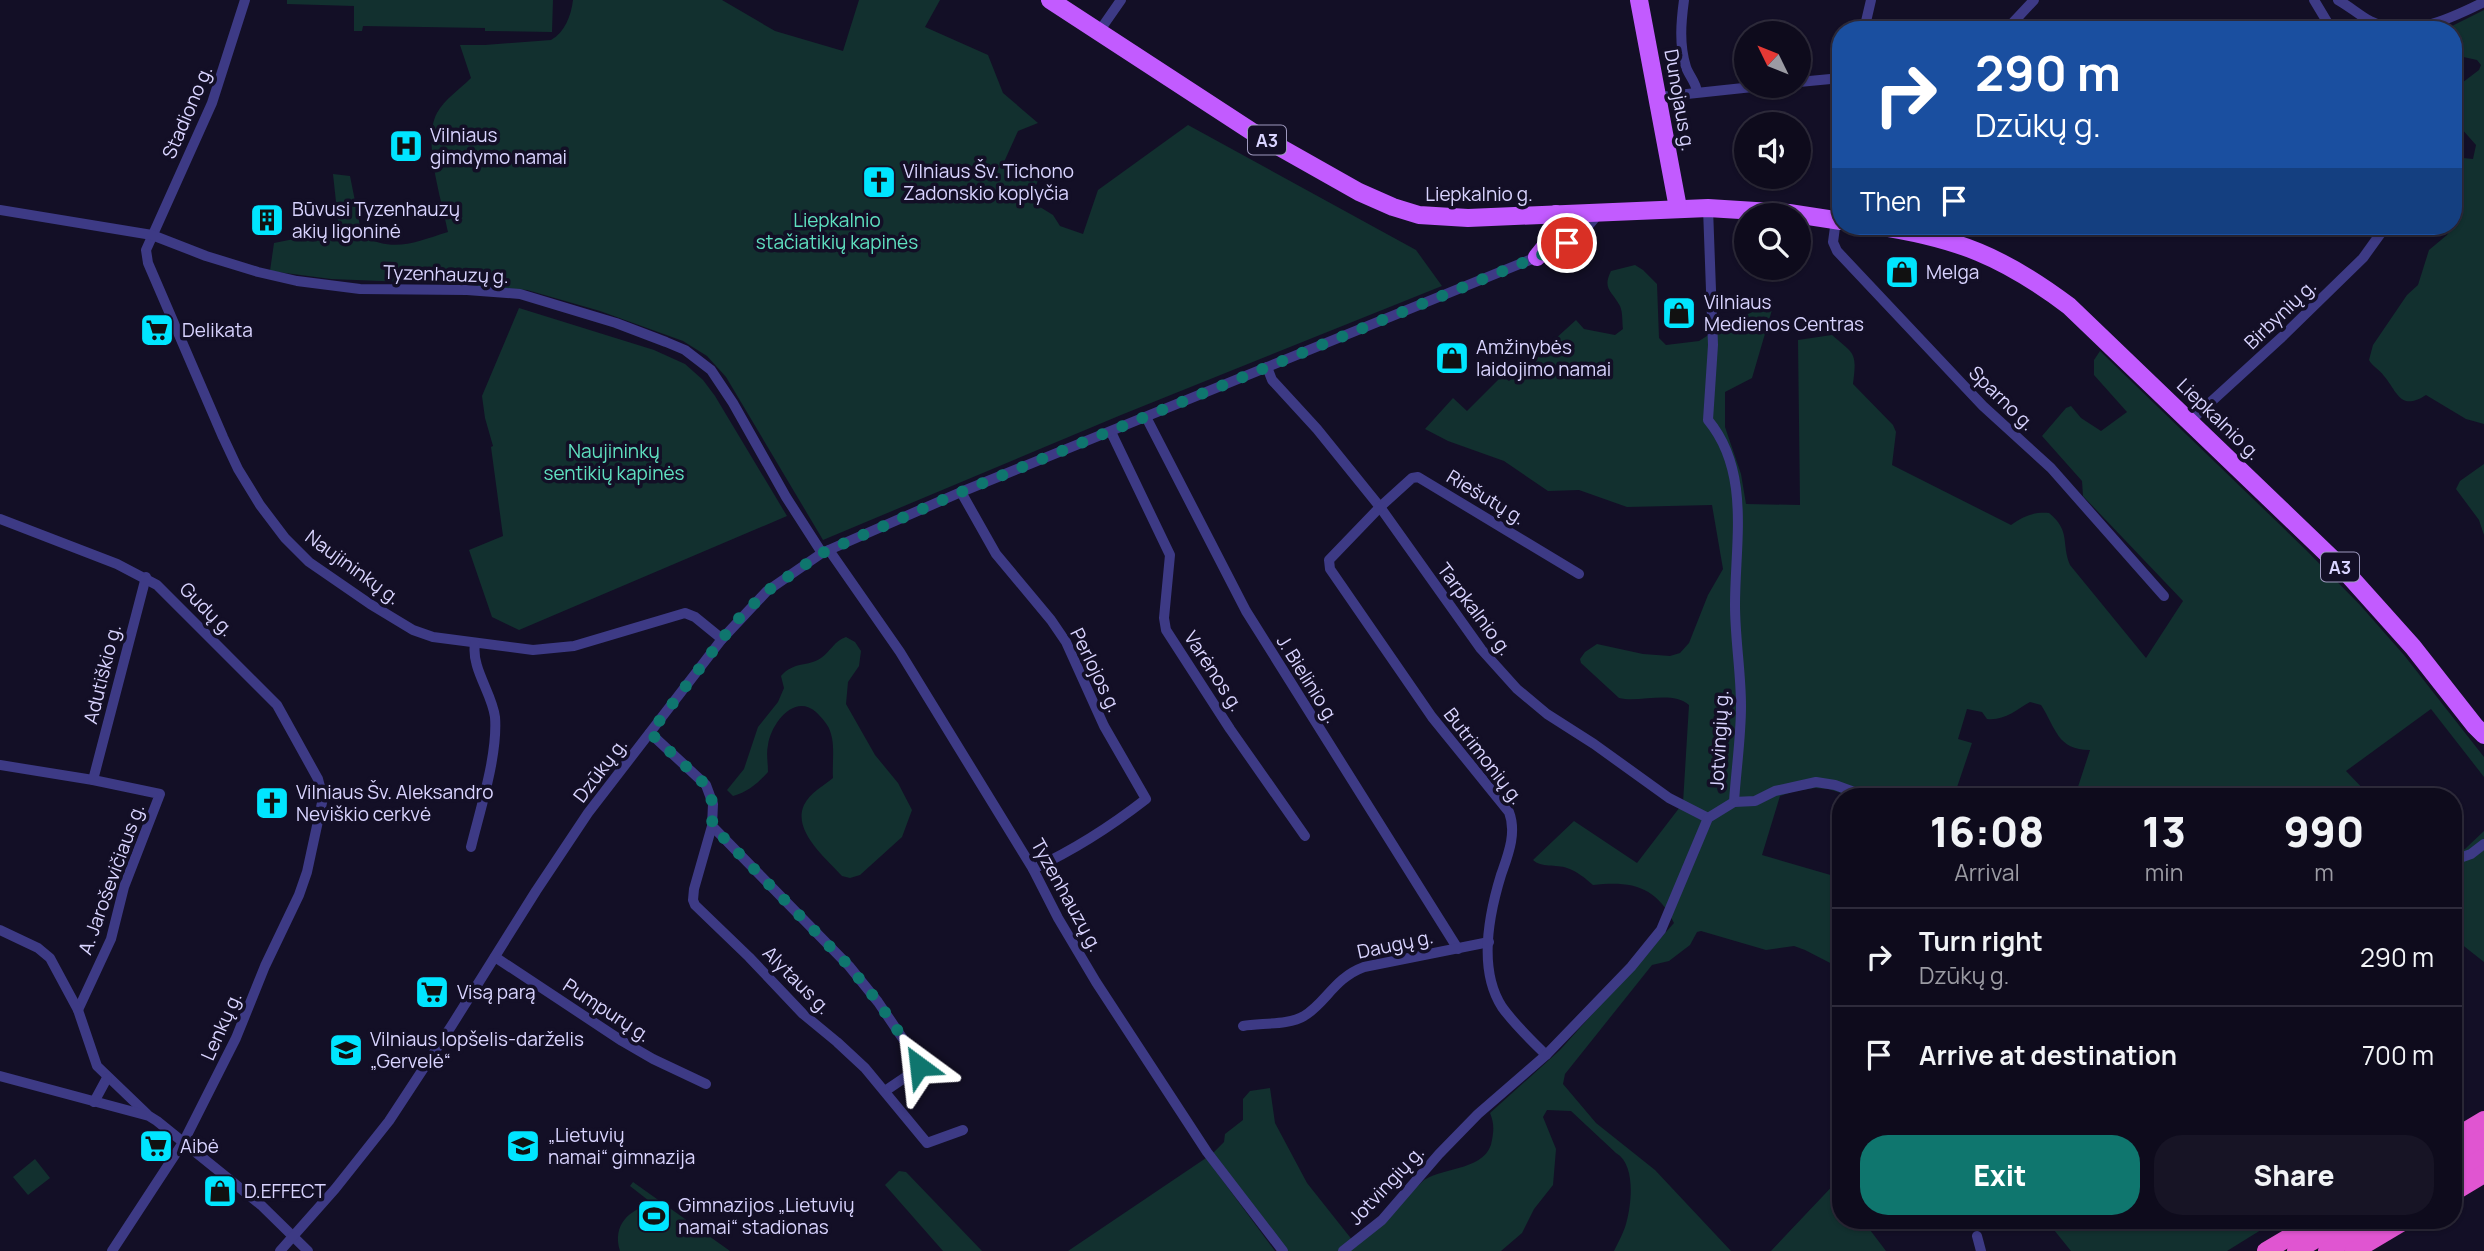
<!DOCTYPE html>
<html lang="en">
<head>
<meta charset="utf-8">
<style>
	:root { --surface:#0e0b1c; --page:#171425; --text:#f1f3f6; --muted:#9b9ba3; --line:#2e2b3b; --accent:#0f766e }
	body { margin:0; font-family:Manrope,sans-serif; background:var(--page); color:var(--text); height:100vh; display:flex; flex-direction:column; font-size:26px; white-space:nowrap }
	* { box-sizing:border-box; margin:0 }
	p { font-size:23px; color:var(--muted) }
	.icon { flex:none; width:38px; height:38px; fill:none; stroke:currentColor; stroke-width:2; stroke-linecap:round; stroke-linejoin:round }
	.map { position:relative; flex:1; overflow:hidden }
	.side { position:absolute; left:1832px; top:788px; width:630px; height:441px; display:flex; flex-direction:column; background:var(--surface); border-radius:28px; box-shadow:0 2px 5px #0004,0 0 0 2px var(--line) }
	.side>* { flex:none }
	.banner { position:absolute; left:1832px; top:21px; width:630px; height:214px; border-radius:28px; box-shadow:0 2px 5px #0004,0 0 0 2px var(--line); background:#1a4fa0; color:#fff; overflow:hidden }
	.needle { width:46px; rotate:313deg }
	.tools { position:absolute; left:1734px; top:21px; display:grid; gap:14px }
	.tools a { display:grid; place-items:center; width:77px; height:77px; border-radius:50%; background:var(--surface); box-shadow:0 2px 5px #0004,0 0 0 2px var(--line); font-size:35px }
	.pin { position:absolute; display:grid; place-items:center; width:60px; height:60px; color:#fff; margin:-30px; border:4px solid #fff; border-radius:50%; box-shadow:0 2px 7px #0007 }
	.me { position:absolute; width:77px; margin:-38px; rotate:330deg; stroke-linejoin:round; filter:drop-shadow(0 0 5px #0008) }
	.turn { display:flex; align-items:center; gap:24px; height:147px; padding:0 28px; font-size:32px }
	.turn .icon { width:91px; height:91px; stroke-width:2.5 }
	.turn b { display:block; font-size:49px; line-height:60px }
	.then { display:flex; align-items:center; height:66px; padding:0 28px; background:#0003; gap:14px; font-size:26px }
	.eta { display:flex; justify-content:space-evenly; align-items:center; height:119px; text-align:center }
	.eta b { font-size:42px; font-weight:800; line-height:49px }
	.action { display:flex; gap:14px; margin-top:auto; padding:14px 28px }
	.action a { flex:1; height:80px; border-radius:28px; background:var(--accent); color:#fff; font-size:28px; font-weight:800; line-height:80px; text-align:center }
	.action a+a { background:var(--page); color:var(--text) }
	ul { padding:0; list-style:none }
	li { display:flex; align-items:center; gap:21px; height:98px; padding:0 28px; border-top:2px solid var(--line) }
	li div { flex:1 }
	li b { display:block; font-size:26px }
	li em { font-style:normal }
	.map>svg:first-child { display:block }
	.green { fill:#12302f }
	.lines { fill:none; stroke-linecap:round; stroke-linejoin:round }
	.minor { stroke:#3d3a85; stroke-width:10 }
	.primary { stroke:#c25bff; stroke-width:18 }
	.trunk { stroke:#e055d1; stroke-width:18 }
	.route { stroke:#0f766e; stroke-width:12; stroke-dasharray:0 21.6 }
	.labels { text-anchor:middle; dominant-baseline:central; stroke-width:7; stroke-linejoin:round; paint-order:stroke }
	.shield { fill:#130f26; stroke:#9e99be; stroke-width:2 }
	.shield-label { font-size:18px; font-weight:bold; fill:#d9d4ff }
	.street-label { font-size:19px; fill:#d9d4ff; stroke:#130f26 }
	.poi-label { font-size:19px; fill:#d9d4ff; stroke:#130f26; text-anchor:start }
	.park-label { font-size:19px; fill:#5fe0c0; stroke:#130f26 }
</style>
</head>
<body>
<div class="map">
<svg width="2484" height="1251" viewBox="0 0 2484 1251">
	<rect width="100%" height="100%" fill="#130f26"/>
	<g class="green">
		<path d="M287,0h266l-1,32 -67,-1v-3l-122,-2 -1,5h-8v-25l-67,-2z"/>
		<path d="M573,0h149l53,31 68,20 16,-51h81l-15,27 63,28 15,38 35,30 -20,8 -14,31 17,9 7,-2 13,5 -9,20 11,7 -3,6 13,8 7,11 23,8 15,-44 90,-65 228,125 26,36 -321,129 -298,125 -97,-163 -19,-21 -24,-15 -83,-30 -73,-21 -72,-6 -124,-5 -61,-8 4,-28 65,-13 -6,-56 17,2 12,60c33,17 53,6 86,-4 -6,-31 -26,-92 -11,-119 7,-13 23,-24 34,-35l-11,-33h25l66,-5c14,-8 20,-24 22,-40z"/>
		<path d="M2484,10v414l-18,-5 -40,-24c-26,17 -29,-4 -42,-19 -5,-7 -11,-9 -15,-16l4,-15 34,-50 11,-10 11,-35 18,-15 10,-18 2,-8 -3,-43 7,-8 10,1 3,-14 -22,-25v-31l25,-19 2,-5 -4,-5 -18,-4 -5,-14v-12h-3l1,-4z"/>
		<path d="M1635,265l8,5 14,14 2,54 7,7 33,-4 30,-19 45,-19 -22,75 -27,14v35l16,47 5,30 54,1 -2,-165 34,-5c23,20 25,17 21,49l40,41 3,7 -4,33 119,60c13,-9 22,-13 38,-12 22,18 12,30 21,52l76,93 37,-57 -100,-105 -1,-15 -40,-45 24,-28 5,-2 10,12 20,13 26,-19 -33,-37v-15l6,-9 206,199 54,55 44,50 80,102v20l-53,-68 -85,62 24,25h-295l15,-46c-33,0 -34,-22 -49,-45l-11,-3c-14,8 -26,19 -43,17l-5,-7 -15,-3 -9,30 14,4 -18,53h-103l-23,-7 -13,-1 -20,3 -15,5 -18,59 72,21 7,-22v112h-5l-31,-16 -11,-4 -28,4 -65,-19 -4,1 -7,13 -21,16 -17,4 -87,109 -2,10 33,39 59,47 76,81h-117c5,-10 11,-21 13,-31 5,-20 8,-56 -11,-67l-45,-42 -24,-1 -4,7 13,32 -3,36 -19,24 -12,24 -21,18h-213l-75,-98 11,-11 1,-8 18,-14v-21l7,-8 20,-3 5,35 32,60 50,63 67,-66c20,-13 64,-10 68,-40 2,-11 2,-17 -2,-27l70,-63 114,-127c-18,-37 -42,-42 -81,-38 -8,-7 -15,-13 -26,-17 -11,-4 -26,0 -34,-8l41,-39 63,42 46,-60 6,-98c-17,-15 -49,-2 -70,-7l-38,-35 -1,-4 5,-7 12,-8 46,10 27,2 10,-3 9,-10 19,-48 15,-26 -11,-64 -85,2 -48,-17 -31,1 -44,-30 -56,-20 -23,-12 28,-31 14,13 35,-35 7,5 67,-61 8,9 31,6 8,-6c-1,-7 0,-16 -3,-23 -8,-15 -18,-17 -9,-35z"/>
		<path d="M519,308l135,42 31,14 18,16 12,16 72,120 -268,114 -27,-13 -23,-67 34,-14 -12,-89 2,-1 -8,-28 -3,-22z"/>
		<path d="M2484,464v71l-5,-15 -23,-31 4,-8z"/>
		<path d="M846,637l9,5 6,9 -2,15 -11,16 -2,22 29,51 23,28 14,27 -10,27 -42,38 -10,3 -8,-2c-15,-17 -50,-45 -38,-71 6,-12 19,-19 29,-27 -1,-14 2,-31 -2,-44 -2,-9 -9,-16 -15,-22 -22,-19 -45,12 -48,33 -2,8 0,18 0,27 -10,11 -20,20 -35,24l-6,-6 17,-21 14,-42 20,-25 6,-14 -3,-12c13,-15 27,-9 40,-18 10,-7 13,-17 25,-21z"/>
		<path d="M2484,831v131l-24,-19 -6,-3v-89l11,-2z"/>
		<path d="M1206,1158l69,93h-207z"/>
		<path d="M35,1159l15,19 -22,17 -15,-18z"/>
		<path d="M899,1171l7,1 76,79h-39l-58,-66z"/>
		<path d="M1841,1177v43h26v6l19,25h-115z"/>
		<path d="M633,1182l97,69h-110c-8,-26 9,-42 33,-47l-23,-18z"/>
		<path d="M2046,1220h231l-50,31h-156z"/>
	</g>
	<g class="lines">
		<g class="minor">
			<path d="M245,0l-33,103 -66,147 2,13 75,174 15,32 22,36 25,33 24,24 61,42 43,26 20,7 100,13 41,-4 111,-33 10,4 27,22"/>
			<path d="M1684,0c-3,22 -5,45 2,67 3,9 10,15 11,25"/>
			<path d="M2314,0l18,30"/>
			<path d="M2338,0c11,6 21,15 32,21 37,19 80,-2 114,-19"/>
			<path d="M1864,30l7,-30"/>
			<path d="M2006,30l28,-30"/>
			<path d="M1098,33l23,-33"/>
			<path d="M1799,82l42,-4"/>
			<path d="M1659,97l103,-11"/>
			<path d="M0,210l152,25 54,21 52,16 39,9 63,8 107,1 53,4 96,29 50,19 19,8 26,20 22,33 53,94 36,56"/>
			<path d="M1836,220l-3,22 4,9 146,155 68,62 113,128"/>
			<path d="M1267,367l5,13 45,49 63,78 101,142 36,40 30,25 47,30 75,54 39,20"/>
			<path d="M1146,417l100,194 212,338"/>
			<path d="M2190,421l92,-84 81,-79 23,-32"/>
			<path d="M1111,432l59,123 -6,63 2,12 64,99 75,107"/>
			<path d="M961,492l35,62 55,66 15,22 38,84 42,73c-36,28 -72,51 -113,70"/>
			<path d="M0,519l117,45 40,21 120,120 41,74 5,19 -16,74 -8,23 -34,71 -29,72 -52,103 -72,110"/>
			<path d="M829,550l71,102 133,217 25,49 38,64 111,170 76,99"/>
			<path d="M650,733l56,52 7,19 -1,22 137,140 29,36 42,62 -4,6 -31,21"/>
			<path d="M0,765l93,15 67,14 -36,93 -13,52 -33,71"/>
			<path d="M93,780l53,-203"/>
			<path d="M1734,802l21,-1 20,-10 41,-9 19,3 30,11"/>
			<path d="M712,826l-18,63 -1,11 2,5 54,52 54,57 34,28 28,26 62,75 36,-13"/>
			<path d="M471,847c9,-37 27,-92 24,-130 -3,-24 -24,-49 -20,-73"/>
			<path d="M2454,860l17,-6 13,-10"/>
			<path d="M0,930l38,18 12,10 28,52 19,56 50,48"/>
			<path d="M495,957l127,84 31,18 53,25"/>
			<path d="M1243,1026c17,-3 47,-1 61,-10 22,-13 30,-38 60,-49l125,-25"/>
			<path d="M1546,1055c-15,-15 -32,-31 -44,-48 -24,-37 -13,-93 -1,-132 7,-20 16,-42 8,-63l-77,-95 -102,-148 -1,-9 51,-53 32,-29 6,-1 161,97"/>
			<path d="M0,1076l149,40 8,5 104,84 47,46"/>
			<path d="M94,1102l13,-24"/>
			<path d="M1977,1236l4,15"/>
			<path d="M280,1251l55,-62 54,-68 63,-96 84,-134 52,-78 134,-174 45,-48 55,-38 139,-61 593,-242 29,-18 18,-21"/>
			<path d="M1343,1251l39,-31 57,-66 39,-40 68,-59 85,-88 30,-37 47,-112 26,-16c2,-32 7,-64 7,-96 0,-34 -6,-67 -6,-101 0,-63 16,-133 -27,-185l5,-75 -5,-137"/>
		</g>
		<g class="primary">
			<path d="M1050,0l201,131 108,61 34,15 26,8 49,3 240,-10 81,5 52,8"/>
			<path d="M1639,0l39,208"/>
			<path d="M1876,226c81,12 128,31 193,80l275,264 69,77 62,79 9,9"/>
			<path d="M1537,257l12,-15 7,-28"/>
		</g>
		<g class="trunk">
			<path d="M2454,1138l30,-18"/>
			<path d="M2454,1156l30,-18"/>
			<path d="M2454,1175l30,-18"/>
			<path d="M2454,1192l30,-18"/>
			<path d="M2266,1251l52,-31"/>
			<path d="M2296,1251l52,-31"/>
			<path d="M2327,1251l52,-31"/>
			<path d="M2354,1251l52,-31"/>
		</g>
	</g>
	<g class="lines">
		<path class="route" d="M919,1066l1,-3 -42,-61 -29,-36 -137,-140 1,-22 -7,-19 -56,-52 72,-94 19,-23 26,-25 55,-38 139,-61 576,-235 30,-14"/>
	</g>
	<defs>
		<g id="hospital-square" transform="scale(1.75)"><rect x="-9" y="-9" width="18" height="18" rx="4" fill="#00e5ff" stroke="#130f26"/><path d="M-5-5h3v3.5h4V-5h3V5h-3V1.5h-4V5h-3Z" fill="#111"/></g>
		<g id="church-square" transform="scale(1.75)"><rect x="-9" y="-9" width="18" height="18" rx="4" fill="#00e5ff" stroke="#130f26"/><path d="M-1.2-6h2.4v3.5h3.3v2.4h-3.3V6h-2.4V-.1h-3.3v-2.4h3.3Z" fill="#111"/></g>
		<g id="building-square" transform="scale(1.75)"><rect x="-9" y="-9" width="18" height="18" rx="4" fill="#00e5ff" stroke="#130f26"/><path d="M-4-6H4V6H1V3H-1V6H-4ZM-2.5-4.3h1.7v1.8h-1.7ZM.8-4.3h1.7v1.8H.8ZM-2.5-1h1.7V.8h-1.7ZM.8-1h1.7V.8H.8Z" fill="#111"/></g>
		<g id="shop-square" transform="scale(1.75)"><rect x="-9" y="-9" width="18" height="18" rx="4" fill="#00e5ff" stroke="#130f26"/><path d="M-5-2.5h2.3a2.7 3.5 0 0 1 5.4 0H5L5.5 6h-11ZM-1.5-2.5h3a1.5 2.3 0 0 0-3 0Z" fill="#111"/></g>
		<g id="supermarket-square" transform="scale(1.75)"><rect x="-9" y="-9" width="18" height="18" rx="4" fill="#00e5ff" stroke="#130f26"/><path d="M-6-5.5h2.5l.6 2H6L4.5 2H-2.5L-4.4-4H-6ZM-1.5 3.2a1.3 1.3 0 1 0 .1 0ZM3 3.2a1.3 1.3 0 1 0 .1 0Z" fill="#111"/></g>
		<g id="school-square" transform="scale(1.75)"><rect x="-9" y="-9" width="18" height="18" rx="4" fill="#00e5ff" stroke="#130f26"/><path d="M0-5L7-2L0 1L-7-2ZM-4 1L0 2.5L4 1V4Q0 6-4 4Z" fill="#111"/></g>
		<g id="stadium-square" transform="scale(1.75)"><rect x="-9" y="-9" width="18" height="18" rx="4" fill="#00e5ff" stroke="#130f26"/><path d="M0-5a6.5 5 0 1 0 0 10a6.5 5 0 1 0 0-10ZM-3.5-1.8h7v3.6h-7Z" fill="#111"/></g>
	</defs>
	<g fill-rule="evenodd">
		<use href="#hospital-square" x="406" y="146"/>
		<use href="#church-square" x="879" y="182"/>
		<use href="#building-square" x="267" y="220"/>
		<use href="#shop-square" x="1902" y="272"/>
		<use href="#shop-square" x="1679" y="313"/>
		<use href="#supermarket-square" x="157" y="330"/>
		<use href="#shop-square" x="1452" y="358"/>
		<use href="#church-square" x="272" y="803"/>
		<use href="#supermarket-square" x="432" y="992"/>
		<use href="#school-square" x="346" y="1050"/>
		<use href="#supermarket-square" x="156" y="1146"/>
		<use href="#school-square" x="523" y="1146"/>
		<use href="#shop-square" x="220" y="1191"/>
		<use href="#stadium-square" x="654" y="1216"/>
	</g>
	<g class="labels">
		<g class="shield">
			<rect x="1248" y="125.5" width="38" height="29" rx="5"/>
			<rect x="2321" y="552.5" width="38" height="29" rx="5"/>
		</g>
		<g class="shield-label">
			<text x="1267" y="140">A3</text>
			<text x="2340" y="567">A3</text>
		</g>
		<g class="street-label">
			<text transform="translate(1680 100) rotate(80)">Dunojaus g.</text>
			<text transform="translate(187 112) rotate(-67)">Stadiono g.</text>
			<text x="1479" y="194">Liepkalnio g.</text>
			<text transform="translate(446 274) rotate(2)">Tyzenhauzų g.</text>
			<text transform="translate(2280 314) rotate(-44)">Birbynių g.</text>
			<text transform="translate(2002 398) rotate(44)">Sparno g.</text>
			<text transform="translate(2219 419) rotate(44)">Liepkalnio g.</text>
			<text transform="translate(1486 497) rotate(31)">Riešutų g.</text>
			<text transform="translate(353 567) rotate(36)">Naujininkų g.</text>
			<text transform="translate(207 609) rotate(45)">Gudų g.</text>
			<text transform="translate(1475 609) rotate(53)">Tarpkalnio g.</text>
			<text transform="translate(1096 670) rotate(64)">Perlojos g.</text>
			<text transform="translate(1214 671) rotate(57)">Varėnos g.</text>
			<text transform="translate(102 674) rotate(-76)">Adutiškio g.</text>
			<text transform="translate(1308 679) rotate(58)">J. Bielinio g.</text>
			<text transform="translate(1719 740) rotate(-87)">Jotvingių g.</text>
			<text transform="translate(1484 756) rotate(52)">Butrimonių g.</text>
			<text transform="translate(600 770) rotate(-53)">Dzūkų g.</text>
			<text transform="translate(111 879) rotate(-70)">A. Jaroševičiaus g.</text>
			<text transform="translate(1067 895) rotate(61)">Tyzenhauzų g.</text>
			<text transform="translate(1395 944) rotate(-12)">Daugų g.</text>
			<text transform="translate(797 980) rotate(45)">Alytaus g.</text>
			<text transform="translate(607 1010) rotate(33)">Pumpurų g.</text>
			<text transform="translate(221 1026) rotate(-66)">Lenkų g.</text>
			<text transform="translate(1386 1185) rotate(-47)">Jotvingių g.</text>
		</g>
		<g class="poi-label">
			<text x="430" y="135">Vilniaus<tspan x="430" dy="22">gimdymo namai</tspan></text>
			<text x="903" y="171">Vilniaus Šv. Tichono<tspan x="903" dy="22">Zadonskio koplyčia</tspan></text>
			<text x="292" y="209">Būvusi Tyzenhauzų<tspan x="292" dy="22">akių ligoninė</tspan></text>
			<text x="1926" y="272">Melga</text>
			<text x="1704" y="302">Vilniaus<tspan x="1704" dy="22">Medienos Centras</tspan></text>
			<text x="182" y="330">Delikata</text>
			<text x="1476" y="347">Amžinybės<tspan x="1476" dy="22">laidojimo namai</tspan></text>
			<text x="296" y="792">Vilniaus Šv. Aleksandro<tspan x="296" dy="22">Neviškio cerkvė</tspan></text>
			<text x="457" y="992">Visą parą</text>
			<text x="370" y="1039">Vilniaus lopšelis-darželis<tspan x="370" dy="22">„Gervelė“</tspan></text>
			<text x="548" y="1135">„Lietuvių<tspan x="548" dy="22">namai“ gimnazija</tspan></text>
			<text x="180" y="1146">Aibė</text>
			<text x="244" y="1191">D.EFFECT</text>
			<text x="678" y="1205">Gimnazijos „Lietuvių<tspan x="678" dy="22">namai“ stadionas</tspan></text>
		</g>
		<g class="park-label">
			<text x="837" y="220">Liepkalnio<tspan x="837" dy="22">stačiatikių kapinės</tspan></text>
			<text x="614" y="451">Naujininkų<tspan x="614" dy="22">sentikių kapinės</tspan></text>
		</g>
	</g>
</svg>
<div class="tools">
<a><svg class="needle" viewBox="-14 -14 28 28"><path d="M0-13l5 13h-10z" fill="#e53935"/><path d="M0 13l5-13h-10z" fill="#9b9ba3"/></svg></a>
<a><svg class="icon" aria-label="sound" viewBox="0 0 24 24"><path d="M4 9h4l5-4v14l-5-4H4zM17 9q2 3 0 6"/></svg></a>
<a><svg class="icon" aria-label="search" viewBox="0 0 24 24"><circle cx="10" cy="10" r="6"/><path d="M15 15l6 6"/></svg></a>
</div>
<div class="pin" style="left:1567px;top:243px;background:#d93025"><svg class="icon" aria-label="arrive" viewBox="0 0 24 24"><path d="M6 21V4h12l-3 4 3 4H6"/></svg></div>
<svg class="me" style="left:919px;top:1066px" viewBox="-20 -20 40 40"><path d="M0-17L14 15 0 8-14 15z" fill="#0f766e" stroke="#fff" stroke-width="4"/></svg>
<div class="banner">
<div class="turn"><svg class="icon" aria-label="right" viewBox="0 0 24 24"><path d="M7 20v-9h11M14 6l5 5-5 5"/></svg><div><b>290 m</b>Dzūkų g.</div></div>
<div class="then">Then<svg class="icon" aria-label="arrive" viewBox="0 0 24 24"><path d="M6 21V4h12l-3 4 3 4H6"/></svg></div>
</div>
<section class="side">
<div class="eta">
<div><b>16:08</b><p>Arrival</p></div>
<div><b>13</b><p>min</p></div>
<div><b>990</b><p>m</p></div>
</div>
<ul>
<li><svg class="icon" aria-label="right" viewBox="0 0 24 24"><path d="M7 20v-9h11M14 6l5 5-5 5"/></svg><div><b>Turn right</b><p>Dzūkų g.</p></div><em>290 m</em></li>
<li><svg class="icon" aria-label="arrive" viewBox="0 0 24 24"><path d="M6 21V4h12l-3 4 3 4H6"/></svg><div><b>Arrive at destination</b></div><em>700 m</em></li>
</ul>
<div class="action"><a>Exit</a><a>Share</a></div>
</section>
</div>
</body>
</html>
